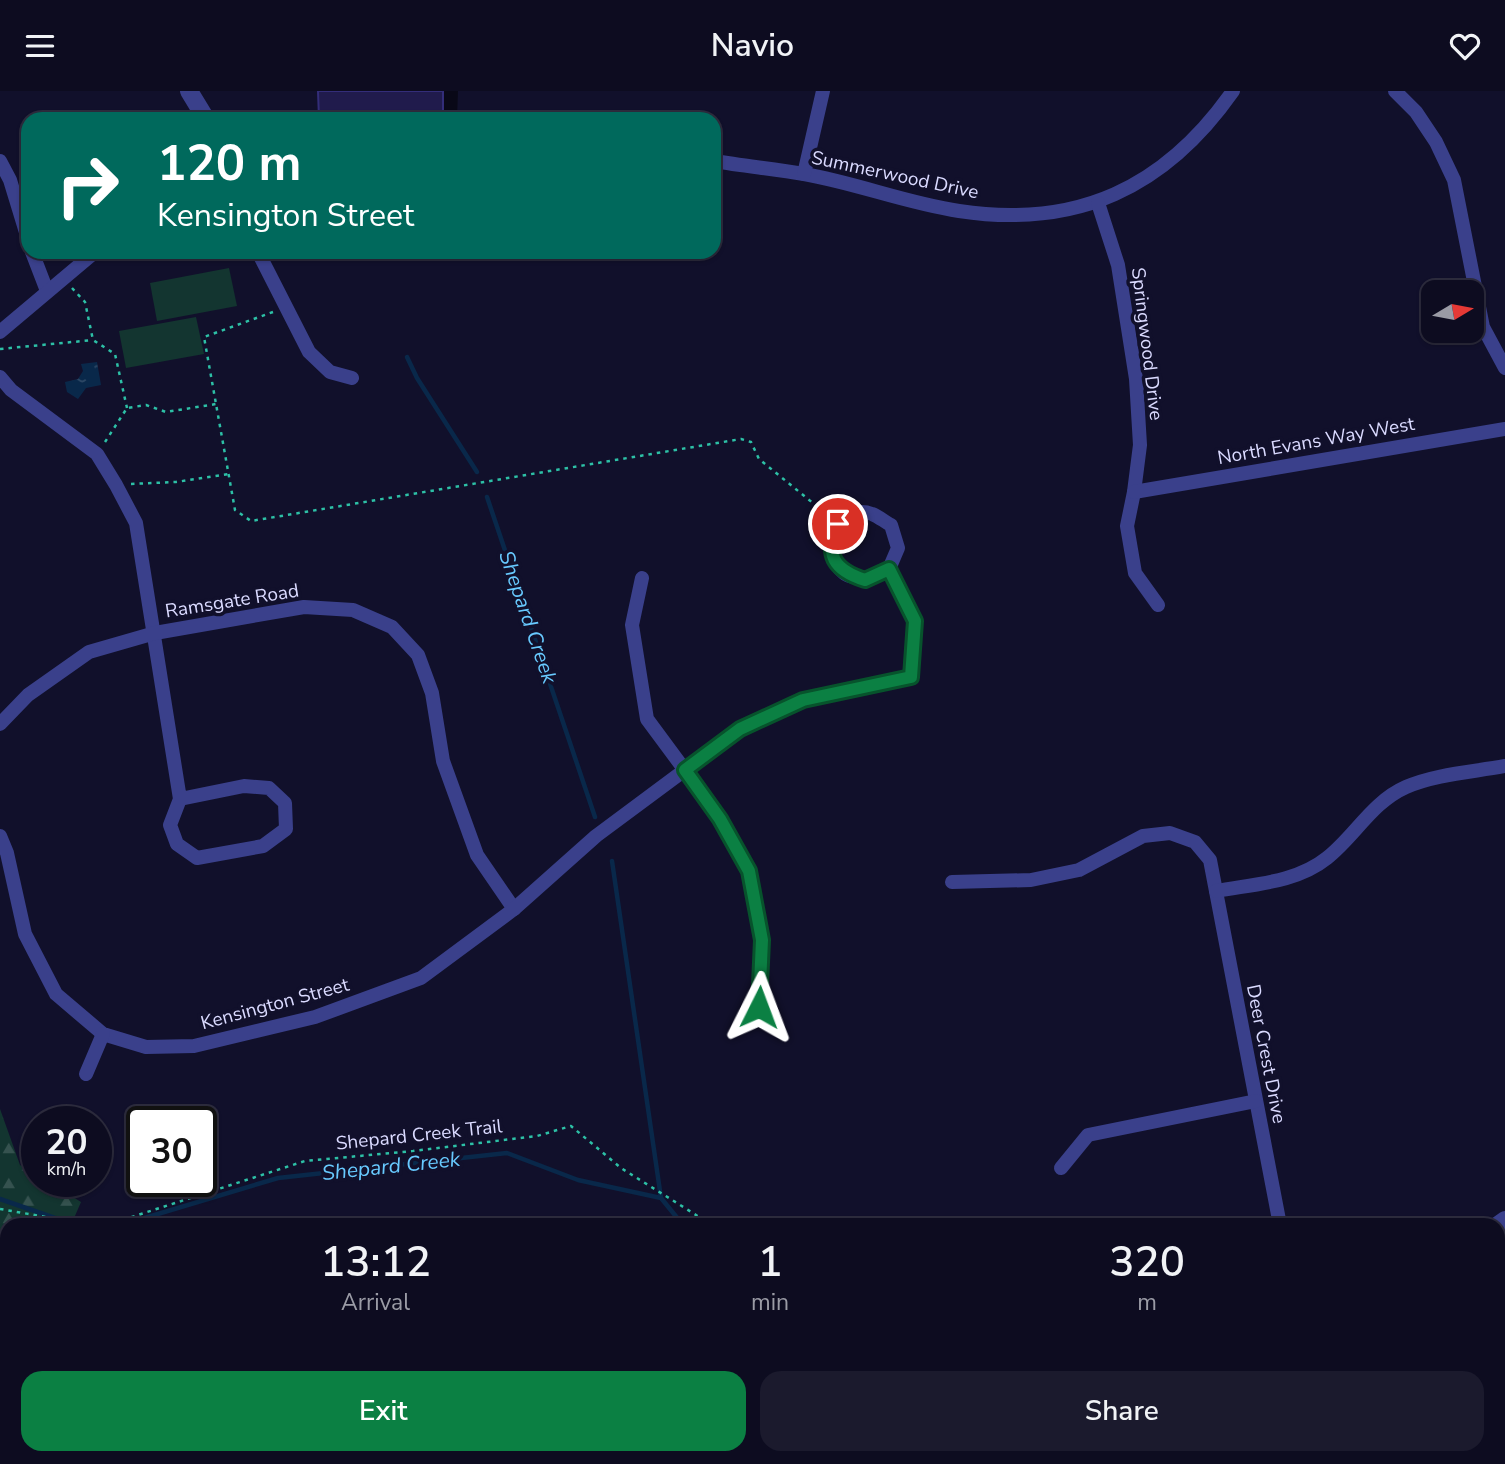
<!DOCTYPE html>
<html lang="en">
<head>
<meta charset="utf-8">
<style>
	:root { --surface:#0d0c20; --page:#1b1a2d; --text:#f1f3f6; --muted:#9a9ba5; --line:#2d2c3e; --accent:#0b8043 }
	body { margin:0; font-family:"Nunito Sans",sans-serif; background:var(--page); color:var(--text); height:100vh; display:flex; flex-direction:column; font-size:26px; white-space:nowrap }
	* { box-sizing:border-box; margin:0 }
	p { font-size:23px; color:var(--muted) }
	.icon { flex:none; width:38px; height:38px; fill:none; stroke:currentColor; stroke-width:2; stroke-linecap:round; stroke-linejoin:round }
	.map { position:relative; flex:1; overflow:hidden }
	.drawer { position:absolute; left:0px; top:1127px; width:1505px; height:247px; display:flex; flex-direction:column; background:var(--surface); border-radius:21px 21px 0 0; box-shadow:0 2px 5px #0004,0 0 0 2px var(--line) }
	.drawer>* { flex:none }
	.top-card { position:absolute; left:21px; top:21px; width:700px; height:147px; border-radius:21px; box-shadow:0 2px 5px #0004,0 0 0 2px var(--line); background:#00695c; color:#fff; overflow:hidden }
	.needle { width:46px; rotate:80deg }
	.controls { position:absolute; left:1421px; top:189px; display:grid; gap:14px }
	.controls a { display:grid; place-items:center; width:63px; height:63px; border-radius:14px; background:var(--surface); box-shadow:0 2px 5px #0004,0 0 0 2px var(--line); font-size:35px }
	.speed { position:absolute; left:21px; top:1015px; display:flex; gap:14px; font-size:35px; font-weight:700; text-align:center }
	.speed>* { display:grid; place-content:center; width:91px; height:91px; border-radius:50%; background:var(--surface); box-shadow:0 2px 5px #0004,0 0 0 2px var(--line); line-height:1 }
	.speed small { font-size:18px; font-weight:400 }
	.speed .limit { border:4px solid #111; border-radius:10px; background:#fff; color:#111 }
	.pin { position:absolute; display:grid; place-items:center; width:60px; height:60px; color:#fff; margin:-30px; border:4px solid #fff; border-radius:50%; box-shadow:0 2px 7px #0007 }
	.me { position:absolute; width:77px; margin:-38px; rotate:3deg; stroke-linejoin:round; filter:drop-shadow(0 0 5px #0008) }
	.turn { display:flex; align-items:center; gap:24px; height:147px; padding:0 21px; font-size:32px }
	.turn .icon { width:91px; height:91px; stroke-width:2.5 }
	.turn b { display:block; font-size:49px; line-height:60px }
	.eta { display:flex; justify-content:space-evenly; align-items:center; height:119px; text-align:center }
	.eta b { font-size:42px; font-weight:600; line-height:49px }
	.action { display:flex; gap:14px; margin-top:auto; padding:14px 21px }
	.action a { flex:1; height:80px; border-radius:21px; background:var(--accent); color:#fff; font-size:28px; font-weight:600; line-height:80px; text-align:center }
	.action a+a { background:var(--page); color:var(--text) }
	header { display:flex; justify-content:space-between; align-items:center; height:91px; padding:0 21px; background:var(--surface); font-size:32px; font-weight:600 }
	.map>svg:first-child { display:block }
	.grass { fill:#133530 }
	.forest { fill:url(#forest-firs) }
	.water { fill:url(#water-ripples) }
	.shadow { fill:#0007 }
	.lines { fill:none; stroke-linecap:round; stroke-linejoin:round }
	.stream { stroke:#09284a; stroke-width:4.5 }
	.building { fill:#201b4c; stroke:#332d79; stroke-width:2 }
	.path { stroke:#2dc0a6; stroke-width:2.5; stroke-dasharray:3.5 5; stroke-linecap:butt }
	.minor { stroke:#3a408b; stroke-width:14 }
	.tertiary { stroke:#3a408b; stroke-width:18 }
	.route-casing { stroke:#07532c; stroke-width:18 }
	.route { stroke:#0b8043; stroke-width:12 }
	.labels { text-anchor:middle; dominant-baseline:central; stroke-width:7; stroke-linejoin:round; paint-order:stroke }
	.street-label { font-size:19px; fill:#dadaff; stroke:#11102b }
	.water-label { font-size:21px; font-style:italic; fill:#68caff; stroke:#11102b }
</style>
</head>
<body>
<header><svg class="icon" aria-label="menu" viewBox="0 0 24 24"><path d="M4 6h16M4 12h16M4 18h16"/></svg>Navio<svg class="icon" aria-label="heart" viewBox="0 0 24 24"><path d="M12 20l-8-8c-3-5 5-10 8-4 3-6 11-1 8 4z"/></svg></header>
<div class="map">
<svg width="1505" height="1373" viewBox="0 0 1505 1373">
	<defs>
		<pattern id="forest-firs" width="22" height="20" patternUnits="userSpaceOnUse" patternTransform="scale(1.75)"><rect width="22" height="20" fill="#133530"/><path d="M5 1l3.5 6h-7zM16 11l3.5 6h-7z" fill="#35524f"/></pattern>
		<pattern id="water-ripples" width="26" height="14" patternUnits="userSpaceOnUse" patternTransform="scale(1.75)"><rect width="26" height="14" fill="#09284a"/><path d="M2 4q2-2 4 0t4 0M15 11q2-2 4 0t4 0" fill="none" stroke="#2c4765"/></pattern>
	</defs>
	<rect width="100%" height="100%" fill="#11102b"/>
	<g class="grass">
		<path d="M229,177l8,38 -80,15 -7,-38z"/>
		<path d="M196,226l8,37 -78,14 -7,-37z"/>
		<path d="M1498,1276l7,4v84l-18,9h-253l-1,-6h265z"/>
	</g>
	<path class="forest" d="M0,1018l20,56 17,10v6h10l34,21 -10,23h-64v28l-7,-2z"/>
	<path class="water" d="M97,271l4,23 -15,3 -8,11 -11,-7 -2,-10 13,-3 5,-8 -2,-7z"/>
	<path class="shadow" d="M320,0h138l-1,28h-137z"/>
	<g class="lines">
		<g class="stream">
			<path d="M407,266l10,21 60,94"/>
			<path d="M487,406l108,320"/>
			<path d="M612,770l49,337 22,27"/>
			<path d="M0,1108l75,26"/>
			<path d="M121,1134l157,-47 229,-25 71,27 83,18"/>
			<path d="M877,1367l4,6"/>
		</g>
	</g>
	<path class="building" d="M318,0h125v28h-124z"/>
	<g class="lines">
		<g class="path">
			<path d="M72,197l13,14 8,38 22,14 12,54"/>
			<path d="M273,221l-69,25 31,173 16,11 490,-82 10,3 8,17 71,58"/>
			<path d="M0,258l93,-9"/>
			<path d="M105,351l22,-34 19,-3 20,7 50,-8"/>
			<path d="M131,393l45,-2 53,-8"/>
			<path d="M0,1118l92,16"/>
			<path d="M107,1134l198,-64 108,-10 124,-15 34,-10 50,42 91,57"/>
			<path d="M897,1367l5,6"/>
		</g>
		<g class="minor">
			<path d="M1395,0l21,21 20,30 18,38 29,147 22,41"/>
			<path d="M0,70l10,19 18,59"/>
			<path d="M714,70c30,5 60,8 90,13 52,9 102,29 155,37 118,18 206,-23 274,-120"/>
			<path d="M804,83l19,-83"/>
			<path d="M1098,112l20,62 18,114 4,66 -6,47 -7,34 8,47 23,32"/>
			<path d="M32,161l15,39"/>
			<path d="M258,161l51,100 21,20 22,6"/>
			<path d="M0,241l95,-80"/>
			<path d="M0,286l11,13 86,64 19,31 20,38 44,276 -10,26 7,19 20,14 66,-12 23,-17 -1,-26 -16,-15 -25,-2 -64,13"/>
			<path d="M1134,401l371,-63"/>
			<path d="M642,487l-10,47 15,94 74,100 28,52 13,69 -3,67"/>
			<path d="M0,633l28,-29 61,-43 66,-19 149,-26 49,3 39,17 26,28 14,38 11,68 34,94 37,54"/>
			<path d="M0,745l7,17 18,81 31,60 47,40 43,13 48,-1 121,-29 106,-39 93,-69 82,-73 144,-107 63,-29 108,-23 4,-56 -26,-52 -24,11c-6,-2 -17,-3 -21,-7 -27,-22 -5,-71 28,-59 6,2 13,8 19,11l7,23 -9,21"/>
			<path d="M952,791l79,-2 48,-10 64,-34 27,-3 25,9 15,18 70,365"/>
			<path d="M1216,800c37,-7 80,-8 111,-33 28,-22 45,-56 79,-71 30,-13 67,-15 99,-21"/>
			<path d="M86,983l17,-40"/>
			<path d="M1061,1077l27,-33 168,-34"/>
			<path d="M1498,1209l7,9"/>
			<path d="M222,1373l3,-6"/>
			<path d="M592,1373l10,-6"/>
		</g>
		<g class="tertiary">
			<path d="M189,0l17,28"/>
			<path d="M1498,1134l7,-5"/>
			<path d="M1069,1373l3,-6"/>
		</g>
	</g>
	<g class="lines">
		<g class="route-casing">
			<path id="route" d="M759,916l3,-67 -13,-69 -29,-52 -35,-49 55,-41 63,-29 108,-23 4,-56 -26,-52 -24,11c-31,-10 -41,-25 -27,-56"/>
		</g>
		<use href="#route" class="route"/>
	</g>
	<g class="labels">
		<g class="street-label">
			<text transform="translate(895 84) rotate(12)">Summerwood Drive</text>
			<text transform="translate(1147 253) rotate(83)">Springwood Drive</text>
			<text transform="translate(1316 350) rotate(-10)">North Evans Way West</text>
			<text transform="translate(232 510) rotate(-9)">Ramsgate Road</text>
			<text transform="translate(275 913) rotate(-15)">Kensington Street</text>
			<text transform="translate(1266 963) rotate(79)">Deer Crest Drive</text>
			<text transform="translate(419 1044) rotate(-6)">Shepard Creek Trail</text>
		</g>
		<g class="water-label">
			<text transform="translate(528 526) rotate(71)">Shepard Creek</text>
			<text transform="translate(391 1075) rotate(-6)">Shepard Creek</text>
		</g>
	</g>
</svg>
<div class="controls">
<a><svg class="needle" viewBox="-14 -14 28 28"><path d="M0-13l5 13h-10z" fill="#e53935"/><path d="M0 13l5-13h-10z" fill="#9a9ba5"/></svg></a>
</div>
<div class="speed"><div>20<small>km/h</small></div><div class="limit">30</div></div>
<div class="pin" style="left:838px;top:433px;background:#d93025"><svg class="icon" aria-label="arrive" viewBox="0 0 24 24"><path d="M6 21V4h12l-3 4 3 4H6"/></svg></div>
<svg class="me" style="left:759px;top:916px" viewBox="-20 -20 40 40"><path d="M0-17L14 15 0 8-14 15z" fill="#0b8043" stroke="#fff" stroke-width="4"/></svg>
<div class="top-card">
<div class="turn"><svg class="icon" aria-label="right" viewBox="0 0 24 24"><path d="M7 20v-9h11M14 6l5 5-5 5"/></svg><div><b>120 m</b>Kensington Street</div></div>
</div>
<section class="drawer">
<div class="eta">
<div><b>13:12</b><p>Arrival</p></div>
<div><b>1</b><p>min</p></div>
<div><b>320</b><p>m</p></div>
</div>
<div class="action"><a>Exit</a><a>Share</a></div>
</section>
</div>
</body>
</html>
